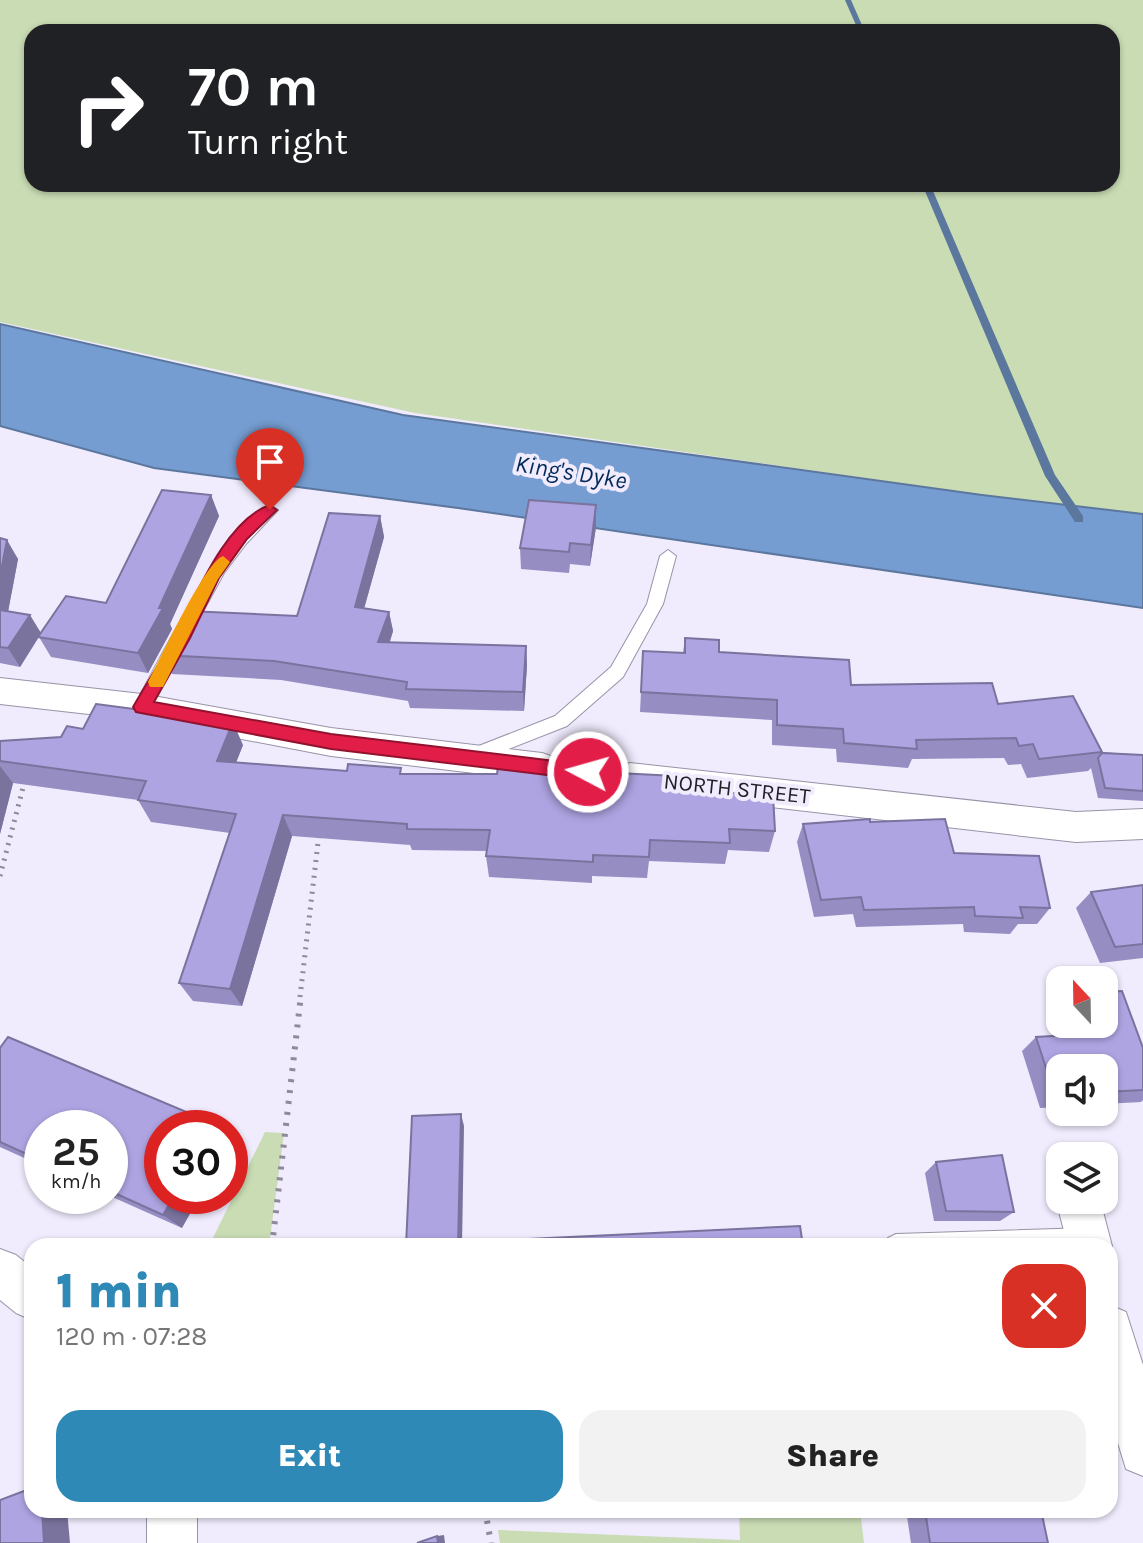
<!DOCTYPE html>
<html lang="en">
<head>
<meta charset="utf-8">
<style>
	:root { --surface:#fff; --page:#f2f2f2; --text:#222; --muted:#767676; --accent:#2e89b6 }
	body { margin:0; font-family:Karla,sans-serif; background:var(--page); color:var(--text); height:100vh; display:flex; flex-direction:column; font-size:30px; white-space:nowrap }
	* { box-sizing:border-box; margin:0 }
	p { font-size:26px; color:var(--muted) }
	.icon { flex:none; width:44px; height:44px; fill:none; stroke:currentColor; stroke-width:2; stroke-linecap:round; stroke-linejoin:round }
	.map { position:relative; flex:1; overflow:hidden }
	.details { position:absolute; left:24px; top:1238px; width:1094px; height:280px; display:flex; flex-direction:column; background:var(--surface); border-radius:24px; box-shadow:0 2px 6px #0004 }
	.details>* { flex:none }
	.guide { position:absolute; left:24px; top:24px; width:1096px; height:168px; border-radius:24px; box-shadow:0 2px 6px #0004; background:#202124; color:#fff; overflow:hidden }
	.needle { width:52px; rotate:338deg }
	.controls { position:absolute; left:1046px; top:966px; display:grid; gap:16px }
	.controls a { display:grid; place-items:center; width:72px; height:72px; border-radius:16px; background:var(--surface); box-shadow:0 2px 6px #0004; font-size:40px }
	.speed { position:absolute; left:24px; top:1110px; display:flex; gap:16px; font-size:40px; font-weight:700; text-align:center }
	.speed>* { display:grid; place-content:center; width:104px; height:104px; border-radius:50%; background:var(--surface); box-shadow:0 2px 6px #0004; line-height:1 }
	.speed small { font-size:20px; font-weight:400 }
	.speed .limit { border:12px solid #d22; background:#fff; color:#111 }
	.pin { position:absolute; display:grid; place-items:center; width:68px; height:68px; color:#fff; margin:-82px -34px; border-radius:50% 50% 50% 0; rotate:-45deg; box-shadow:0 0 8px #0007 }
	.pin .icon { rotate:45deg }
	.me { position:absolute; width:88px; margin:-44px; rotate:276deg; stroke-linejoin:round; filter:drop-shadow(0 0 6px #0008) }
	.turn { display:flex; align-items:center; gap:28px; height:168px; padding:0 32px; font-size:36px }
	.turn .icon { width:104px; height:104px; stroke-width:2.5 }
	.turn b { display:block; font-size:56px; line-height:68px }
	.round { display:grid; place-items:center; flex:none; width:84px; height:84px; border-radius:24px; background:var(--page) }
	.head { display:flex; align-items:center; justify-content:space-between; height:136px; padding:0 32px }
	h1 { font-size:48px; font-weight:800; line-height:60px; color:var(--accent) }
	.button { display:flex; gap:16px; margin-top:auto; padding:16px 32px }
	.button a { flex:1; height:92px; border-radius:24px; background:var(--accent); color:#fff; font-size:32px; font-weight:800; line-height:92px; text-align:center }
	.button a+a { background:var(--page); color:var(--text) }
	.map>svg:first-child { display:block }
	.green { fill:#c9dcb4; fill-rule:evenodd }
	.water { fill:#769dd1; stroke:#5c779e; stroke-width:2 }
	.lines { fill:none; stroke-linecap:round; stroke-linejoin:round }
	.stream { fill:#5c779e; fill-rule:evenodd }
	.service-casing { stroke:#9893a7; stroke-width:2 }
	.minor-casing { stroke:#9893a7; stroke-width:2 }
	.path-far1 { stroke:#8e8a97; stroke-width:5; stroke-dasharray:2 6; stroke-linecap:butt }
	.path { stroke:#8e8a97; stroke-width:6; stroke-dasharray:3 8; stroke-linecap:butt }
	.service { fill:#fff; fill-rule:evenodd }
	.minor { fill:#fff; fill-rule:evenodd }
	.wall { fill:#968dc2 }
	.shaded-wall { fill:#7a739e }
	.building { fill:#aea4e2; stroke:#7a739e; stroke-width:2 }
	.route { fill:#e11d48; stroke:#92132f; stroke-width:2 }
	.slow { fill:#f59e0b }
	.labels { text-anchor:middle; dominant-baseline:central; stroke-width:8; stroke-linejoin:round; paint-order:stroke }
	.street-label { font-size:22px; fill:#211e26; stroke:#f0ebfd }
	.water-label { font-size:24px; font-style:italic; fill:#022958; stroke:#f0ebfd }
</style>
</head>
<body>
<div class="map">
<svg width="1143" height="1543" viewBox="0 0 1143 1543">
	<rect width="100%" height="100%" fill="#f0ebfd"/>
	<g class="green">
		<path d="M0,0h1143v514l-161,-19 -567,-82 -415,-91zM32,32h1080v152h-1080z"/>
		<path d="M265,1132l19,1 -15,113h-60z"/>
		<path d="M739,1510h121l4,33h-364l-2,-13 242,10z"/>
	</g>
	<path class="water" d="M0,324l403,91 579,80 161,19v94l-685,-100 -304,-40 -154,-42z"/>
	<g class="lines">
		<g class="stream">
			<path d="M845,0h6l14,32h-6z"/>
			<path d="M922,184h8l125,291 28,41v6h-8l-30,-46z"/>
		</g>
		<g class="service-casing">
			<g id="service">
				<path d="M270,505l8,5 -32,34 -22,29 -76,139h-12l-3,-5 3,-5c24,-42 93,-183 134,-197z"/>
				<path d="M668,550l8,6 -13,48 -40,73 -56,49 -89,35h-12l-3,-5 3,-5 89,-35 56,-49 36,-63 13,-48z"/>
				<path d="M1088,1228l8,4 4,8 -3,6h-213l4,-8 8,-4z"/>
			</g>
		</g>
		<g class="minor-casing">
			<g id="minor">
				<path d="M0,678l142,16 189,34 211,25 12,4 5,10 -5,10 -12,4 -211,-25 -189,-36 -142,-16z"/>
				<path d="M630,763l446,49 67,-3v30l-67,3 -446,-51 -12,-4 -5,-10 5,-10z"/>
				<path d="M1060,1192v8h40l12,46 -2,5v-5h-42l-12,-46z"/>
				<path d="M0,1249l16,6 16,13v52l-16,-7 -16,-13z"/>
				<path d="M1110,1305l16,7 17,53v111l-17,-7 -16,-52z"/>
				<rect x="147" y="1510" width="50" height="33"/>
			</g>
		</g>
		<g class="path-far1">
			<path d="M0,876l25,-96"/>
			<path d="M300,997l19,-163"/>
		</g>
		<g class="path">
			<path d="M272,1246l29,-251"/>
			<path d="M485,1510l6,33"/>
		</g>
		<use href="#service" class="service"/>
		<use href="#minor" class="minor"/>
	</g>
	<g class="wall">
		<path d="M211,495l8,21 -49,108 2,5 -24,44 -97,-16 -12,-20 -19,30 -20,-4v-125l18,21 -10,52 33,22 65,-30z"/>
		<path d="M380,516l4,21 -20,71 25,4 4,19 -3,11 136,4 1,19 -3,46 -114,-3 -2,-7 -127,-21 -109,-6 -9,-19 134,-39z"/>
		<path d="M596,527l-6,39 -20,-2 -1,9 -48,-4 -1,-21z"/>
		<path d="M685,638l34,14 132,33 147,19 104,48 41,3v46l-45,-3 -7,-30 -3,3 -61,7 -6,-14 -13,1 -4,-7 -92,1 -4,9 -71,-6 -1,-13 -64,-4v-25l-132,-8 3,-61 40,2z"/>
		<path d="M83,729l160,16 -7,17 111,9 55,3h95l101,-2 78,18 99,41 -6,21 -41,-2 -3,14 -76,-3 -2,17 -55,-2v7l-103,-6 -3,-21 1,-5 -75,-1 -2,-5 -118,-9 -50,170 -49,-5 -14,-18 51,-150 -79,-11 -13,-22 -125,-17 -13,51v-93l61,-4z"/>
		<path d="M870,822l84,31 96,55 -13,16h-19l-8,10 -46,-2 -1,-8 -107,3 -3,-13 -39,3 -17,-75 6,-18z"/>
		<path d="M1143,885v73l-43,5 -24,-55 15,-16z"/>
		<path d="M1064,1024h40l39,24v52l-2,2 -37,2v-36h-44v39l-20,1 -18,-57 14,-14 32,-2z"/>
		<path d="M0,1048l215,76 3,4h-56l20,100 -72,-32v-68h-68v38l-42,-19z"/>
		<path d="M936,1162l78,50 -14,9h-66l-9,-48z"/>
		<path d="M906,1510h135l7,33h-137z"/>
	</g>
	<g class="shaded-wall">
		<path d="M211,495l8,21 -49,108 2,5 -24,44 -10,-20z"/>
		<path d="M596,505v22l-6,39 1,-21z"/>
		<path d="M380,516l4,21 -25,90 -4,-20z"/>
		<path d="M7,540l11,19 -13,69 -5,-9v-43z"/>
		<path d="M389,612l4,19 -10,30 -5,-19z"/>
		<path d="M30,615l11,18 -21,34 -12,-19z"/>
		<path d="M526,646l1,19 -3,46 -1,-19z"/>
		<path d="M233,722l10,23 -15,38 -11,-22z"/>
		<path d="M0,766l13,17 -13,51z"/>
		<path d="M283,815l9,21 -50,170 -12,-17z"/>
		<path d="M461,1114l3,12 -2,120h-4z"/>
		<path d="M174,1196h26l-18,32 -19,-13z"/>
		<path d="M42,1510h25l3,33h-26z"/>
		<path d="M444,1535l1,8h-7l-1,-7z"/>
	</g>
	<g class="building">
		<path d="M162,490l49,5 -52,113h4l-25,45 -100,-16 28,-41 40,7z"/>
		<path d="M529,500l67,5 -5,40 -21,-2 -1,9 -49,-4z"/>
		<path d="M329,513l51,3 -25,91 34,5 -11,30 148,4 -3,46 -117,-3 1,-7 -133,-21 -111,-6 25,-44 109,5z"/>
		<path d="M0,538l7,2 -7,36z"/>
		<path d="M0,610l30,5 -22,33 -8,-1z"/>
		<path d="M685,638l34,2v12l130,8 2,25 141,-2 6,21 75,-8 29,56 -63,7 -6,-15 -14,2 -3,-8 -100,2 1,9 -73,-6 -1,-14 -66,-4v-25l-136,-8 2,-41 42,2z"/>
		<path d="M96,704l137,18 -16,39 130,10 1,-7 53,4 -1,6h97l2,-15 100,8 -1,5 78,4v14l97,5 2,36 -46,-2 1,14 -80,-3 -1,17 -56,-2v7l-107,-6 4,-26 -83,-1v-5l-124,-9 -53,174 -51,-6 57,-169 -98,-14 8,-19 -146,-20v-20l61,-4 6,-11 16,3z"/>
		<path d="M1102,753l41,2v36l-38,-3 -7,-30z"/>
		<path d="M870,819v3l75,-3 9,34 85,3 11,52 -30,-1 3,11 -48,-2 -1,-9 -110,3 -3,-13 -40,3 -18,-76z"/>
		<path d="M1143,885v59l-28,3 -24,-55z"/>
		<path d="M1122,991l21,57v42l-39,2v-24h-44v27l-5,1 -19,-59 52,-3 -4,-10h20v-32z"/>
		<path d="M8,1037l207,87 -2,4h-51v68h12l-11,19 -53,-24v-63h-68v33l-42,-19v-94z"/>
		<path d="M461,1114l-3,132h-52l6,-130z"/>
		<path d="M1002,1155l12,57 -68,-1 -10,-49z"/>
		<path d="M800,1226l3,20h-274v-7z"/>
		<path d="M32,1488v22h10l2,33h-44v-43z"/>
		<path d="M925,1510h116l7,33h-118z"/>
		<path d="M437,1536l1,7h-21z"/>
	</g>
	<path class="route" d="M270,505l7,5 -30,29 -28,39 -29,60 -36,64 177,32 257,31 7,2 2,5 -2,6 -7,2 -257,-31 -195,-37 -3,-5c13,-23 28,-46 41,-69 20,-38 51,-118 96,-133z"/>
	<path class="slow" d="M223,556l7,6 -12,17 -55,108h-13l-2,-5c12,-22 56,-119 75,-126z"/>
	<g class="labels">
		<g class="street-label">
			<text transform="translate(737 789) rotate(6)">NORTH STREET</text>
		</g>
		<g class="water-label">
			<text transform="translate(571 472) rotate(9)">King's Dyke</text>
		</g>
	</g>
</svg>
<div class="controls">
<a><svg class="needle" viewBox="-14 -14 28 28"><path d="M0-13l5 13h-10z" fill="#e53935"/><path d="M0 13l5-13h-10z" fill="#767676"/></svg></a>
<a><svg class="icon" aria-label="sound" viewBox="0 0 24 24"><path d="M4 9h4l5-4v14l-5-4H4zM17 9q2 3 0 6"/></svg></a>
<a><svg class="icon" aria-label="layers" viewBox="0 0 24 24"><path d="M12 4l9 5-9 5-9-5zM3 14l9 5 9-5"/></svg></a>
</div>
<div class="speed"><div>25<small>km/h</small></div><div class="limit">30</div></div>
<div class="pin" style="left:270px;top:510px;background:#d93025"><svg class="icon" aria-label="arrive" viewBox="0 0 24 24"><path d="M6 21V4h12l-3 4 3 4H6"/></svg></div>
<svg class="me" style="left:588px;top:772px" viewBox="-20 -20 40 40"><circle r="17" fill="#e11d48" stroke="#fff" stroke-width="3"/><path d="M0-11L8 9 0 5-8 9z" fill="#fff"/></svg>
<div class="guide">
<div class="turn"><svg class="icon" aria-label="right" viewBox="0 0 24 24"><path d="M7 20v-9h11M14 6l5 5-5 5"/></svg><div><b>70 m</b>Turn right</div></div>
</div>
<section class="details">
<div class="head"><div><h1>1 min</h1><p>120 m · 07:28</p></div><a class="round" style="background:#d93025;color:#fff"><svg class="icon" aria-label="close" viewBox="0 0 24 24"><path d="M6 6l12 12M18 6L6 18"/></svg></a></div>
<div class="button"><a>Exit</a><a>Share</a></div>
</section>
</div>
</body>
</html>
